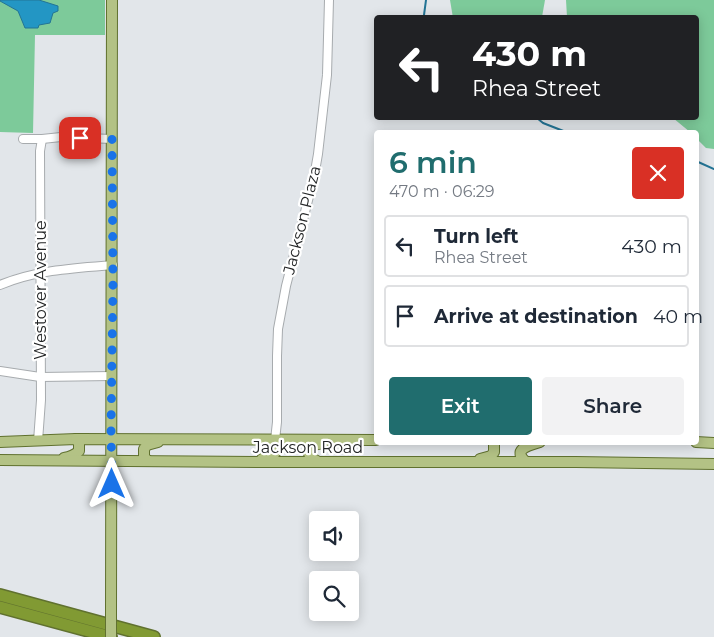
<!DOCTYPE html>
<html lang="en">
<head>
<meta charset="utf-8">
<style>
	:root { --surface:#fff; --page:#f2f2f3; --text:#1f2937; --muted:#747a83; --line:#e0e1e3; --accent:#206d6e }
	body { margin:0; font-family:Montserrat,sans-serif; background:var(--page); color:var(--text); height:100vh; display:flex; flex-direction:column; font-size:19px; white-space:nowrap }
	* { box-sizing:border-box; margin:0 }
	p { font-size:16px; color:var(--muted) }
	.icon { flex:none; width:28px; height:28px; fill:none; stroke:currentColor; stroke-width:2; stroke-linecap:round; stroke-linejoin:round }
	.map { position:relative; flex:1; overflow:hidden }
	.sheet { position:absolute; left:374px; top:130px; width:325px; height:315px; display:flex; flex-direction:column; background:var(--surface); border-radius:5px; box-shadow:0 2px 12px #0003 }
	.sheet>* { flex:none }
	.banner { position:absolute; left:374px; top:15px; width:325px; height:105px; border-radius:5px; box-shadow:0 2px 12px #0003; background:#202124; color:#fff; overflow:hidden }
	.tools { position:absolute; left:309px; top:511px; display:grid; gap:10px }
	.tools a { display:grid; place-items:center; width:50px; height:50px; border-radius:5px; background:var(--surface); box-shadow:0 2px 12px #0003; font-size:25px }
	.pin { position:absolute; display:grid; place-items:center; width:42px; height:42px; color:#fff; margin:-21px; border-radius:10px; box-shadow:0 2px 8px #0006 }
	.me { position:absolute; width:55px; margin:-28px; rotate:0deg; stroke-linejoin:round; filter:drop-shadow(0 0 4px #0008) }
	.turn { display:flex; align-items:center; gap:18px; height:105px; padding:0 15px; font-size:22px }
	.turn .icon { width:65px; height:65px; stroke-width:2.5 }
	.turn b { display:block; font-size:35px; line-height:42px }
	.round { display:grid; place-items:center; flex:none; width:52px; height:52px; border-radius:5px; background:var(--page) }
	.head { display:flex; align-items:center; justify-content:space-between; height:85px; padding:0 15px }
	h1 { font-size:30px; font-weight:600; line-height:38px; color:var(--accent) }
	.cta { display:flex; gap:10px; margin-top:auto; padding:10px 15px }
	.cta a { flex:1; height:58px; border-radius:5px; background:var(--accent); color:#fff; font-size:20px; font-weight:600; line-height:58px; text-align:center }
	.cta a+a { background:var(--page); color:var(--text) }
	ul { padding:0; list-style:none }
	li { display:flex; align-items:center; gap:15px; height:62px; margin:0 10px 8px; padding:0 5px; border:2px solid var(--line); border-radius:5px }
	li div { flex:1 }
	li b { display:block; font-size:19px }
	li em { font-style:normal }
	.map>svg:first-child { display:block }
	.green { fill:#7dca9a }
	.water { fill:#2396c4; stroke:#237495 }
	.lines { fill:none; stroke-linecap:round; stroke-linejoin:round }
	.stream { stroke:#237495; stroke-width:2 }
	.minor-casing { stroke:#a7abae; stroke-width:10 }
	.major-casing { stroke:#60712f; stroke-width:12 }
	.highway-casing { stroke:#60712f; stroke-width:14 }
	.minor { stroke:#fff; stroke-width:8 }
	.major { stroke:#b3c285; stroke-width:10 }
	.highway { stroke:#819a33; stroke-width:11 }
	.major-bridge-casing { stroke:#60712f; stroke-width:12; stroke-linecap:butt }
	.major-bridge { stroke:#b3c285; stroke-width:10 }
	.route { stroke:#1a73e8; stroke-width:9; stroke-dasharray:0 16.2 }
	.labels { text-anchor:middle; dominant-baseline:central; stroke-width:4.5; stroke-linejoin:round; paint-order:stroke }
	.street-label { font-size:16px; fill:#242627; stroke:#fff }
</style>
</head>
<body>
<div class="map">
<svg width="714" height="637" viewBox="0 0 714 637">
	<rect width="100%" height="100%" fill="#e2e6ea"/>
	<g class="green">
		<path d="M0,0h105v35h-70l-2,98 -33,-1z"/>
		<path d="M450,0h95l-3,17 -89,1z"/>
		<path d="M566,0h148v149l-8,-1 -10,-10v-6h-6l-17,-14h-3h26v-100l-129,-1z"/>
	</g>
	<path class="water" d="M0,0h39l19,6v5l-5,2 -3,10 -11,2 -1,3h-13l-7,-17 -18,-10z"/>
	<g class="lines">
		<g class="stream">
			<path d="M426,18l-2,-3 2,-15"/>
			<path d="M537,118l6,5 23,9"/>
			<path d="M696,161l18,8"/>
		</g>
		<g class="minor-casing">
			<g id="minor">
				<path d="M23,139h19l19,-2 51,2"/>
				<path d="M0,285c36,-15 75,-17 113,-20"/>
				<path d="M0,371l40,6 72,-1"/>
				<path d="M275,440l2,-18v-66l1,-27 8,-43 28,-109 4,-23 9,-79 2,-75"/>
				<path d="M38,441l3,-41 -1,-249 2,-12"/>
			</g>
		</g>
		<g class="major-casing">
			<g id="major">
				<path d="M0,442l76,-3 300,1"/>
				<path d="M696,442l18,1"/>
				<path d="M64,458c6,-1 10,-2 15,-7v-8l-3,-4"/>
				<path d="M262,459c12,-2 18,-7 13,-19"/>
				<path d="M480,459l11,-3 3,-4v-10"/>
				<path d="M0,460l256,2h320l138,2"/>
				<path d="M148,461l-4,-4v-8l3,-4 11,-3"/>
				<path d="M317,461c-6,-3 -9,-5 -8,-12l5,-4 9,-2"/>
				<path d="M526,462c-15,-13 4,-17 14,-20"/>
				<path d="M111,611c0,-203 2,-407 1,-611"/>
			</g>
		</g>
		<g class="highway-casing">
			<g id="highway">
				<path d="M0,595l154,42"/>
				<path d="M0,607l111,30"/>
			</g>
		</g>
		<use href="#minor" class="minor"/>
		<use href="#major" class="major"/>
		<use href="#highway" class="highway"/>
		<g class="major-bridge-casing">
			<path id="major-bridge" d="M111,611v26"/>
		</g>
		<use href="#major-bridge" class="major-bridge"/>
	</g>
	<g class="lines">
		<path class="route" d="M80,138l32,1 1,143 -2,147 1,55"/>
	</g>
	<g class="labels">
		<g class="street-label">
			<text transform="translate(302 220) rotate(-76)">Jackson Plaza</text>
			<text transform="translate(40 290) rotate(-90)">Westover Avenue</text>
			<text x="308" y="447">Jackson Road</text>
		</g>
	</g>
</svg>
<div class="tools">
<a><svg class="icon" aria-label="sound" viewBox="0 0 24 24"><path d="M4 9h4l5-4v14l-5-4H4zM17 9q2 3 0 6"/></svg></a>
<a><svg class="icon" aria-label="search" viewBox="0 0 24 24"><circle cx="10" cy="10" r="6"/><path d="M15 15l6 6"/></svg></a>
</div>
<div class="pin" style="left:80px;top:138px;background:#d93025"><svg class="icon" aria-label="arrive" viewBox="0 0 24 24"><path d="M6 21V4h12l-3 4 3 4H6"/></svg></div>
<svg class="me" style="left:112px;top:484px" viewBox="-20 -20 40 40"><path d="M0-17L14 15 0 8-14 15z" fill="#1a73e8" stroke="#fff" stroke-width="4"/></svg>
<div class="banner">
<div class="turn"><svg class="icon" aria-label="left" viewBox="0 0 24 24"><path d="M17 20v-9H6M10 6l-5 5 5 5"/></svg><div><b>430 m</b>Rhea Street</div></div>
</div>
<section class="sheet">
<div class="head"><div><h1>6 min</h1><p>470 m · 06:29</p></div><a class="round" style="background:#d93025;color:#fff"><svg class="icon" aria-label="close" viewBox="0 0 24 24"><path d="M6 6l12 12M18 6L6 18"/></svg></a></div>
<ul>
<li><svg class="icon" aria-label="left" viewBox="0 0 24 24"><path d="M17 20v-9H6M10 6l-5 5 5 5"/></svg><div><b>Turn left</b><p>Rhea Street</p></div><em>430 m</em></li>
<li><svg class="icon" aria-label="arrive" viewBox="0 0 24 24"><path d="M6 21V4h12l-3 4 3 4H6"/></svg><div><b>Arrive at destination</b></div><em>40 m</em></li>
</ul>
<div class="cta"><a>Exit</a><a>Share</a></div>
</section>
</div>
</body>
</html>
